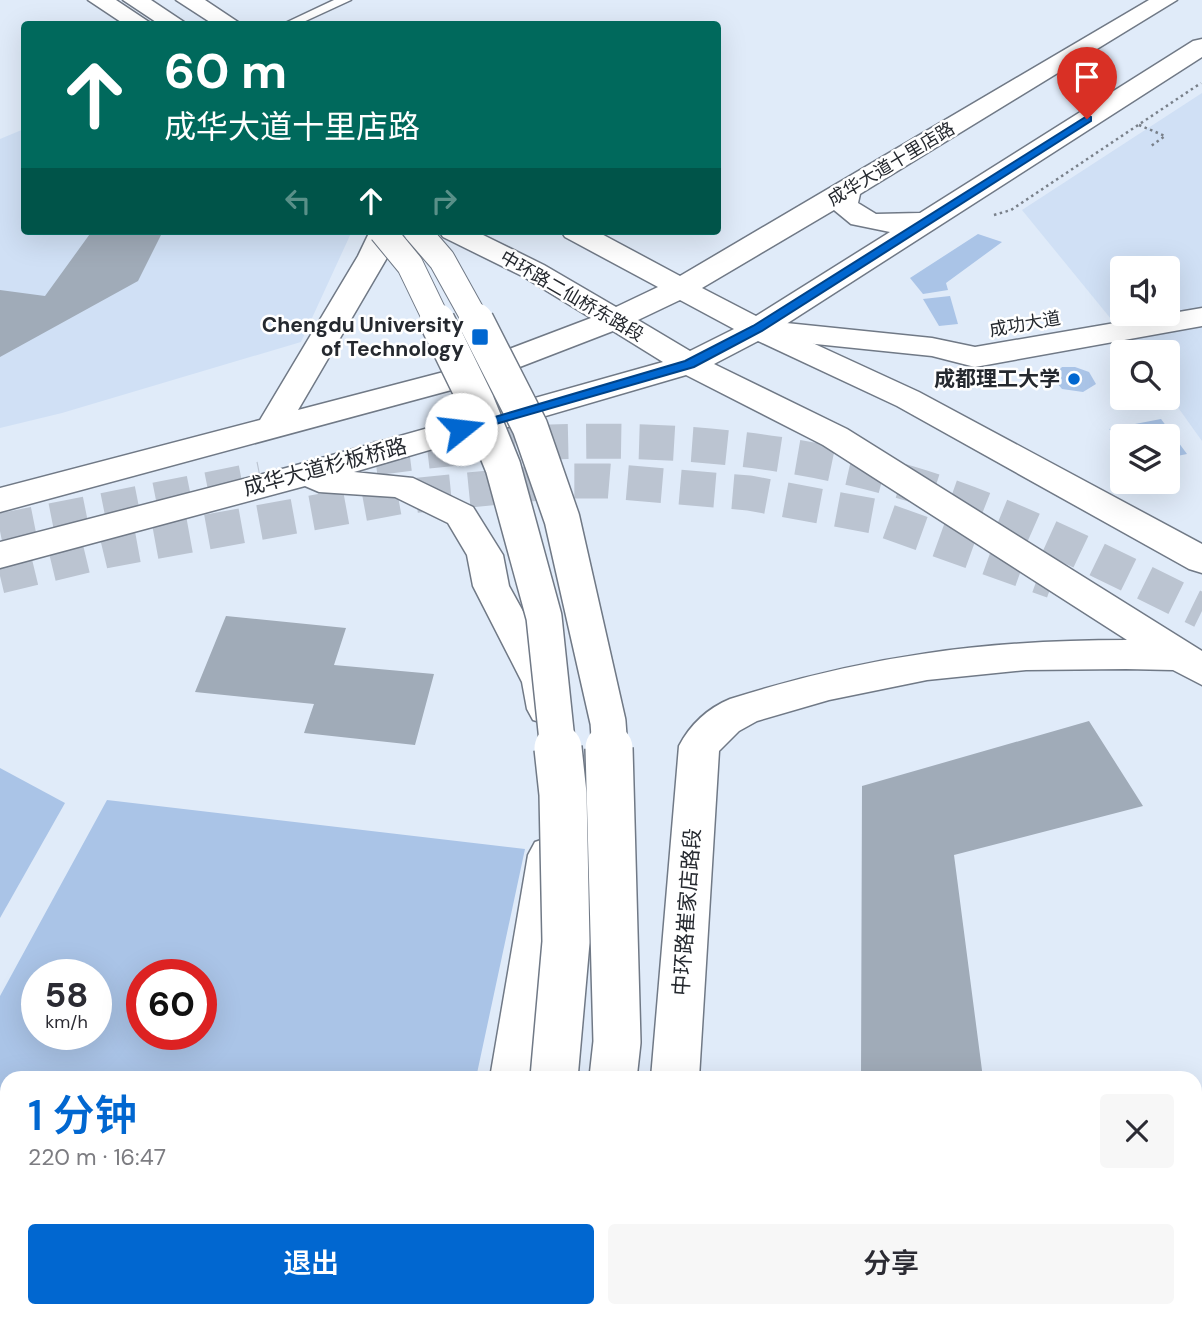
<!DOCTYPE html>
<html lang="zh">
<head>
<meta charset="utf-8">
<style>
	:root { --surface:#fff; --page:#f7f7f7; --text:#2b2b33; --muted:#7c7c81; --accent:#0167d0 }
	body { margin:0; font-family:"DM Sans","Noto Sans SC",sans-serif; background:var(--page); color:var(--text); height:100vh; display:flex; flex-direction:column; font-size:26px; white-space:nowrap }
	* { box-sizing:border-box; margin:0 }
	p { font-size:23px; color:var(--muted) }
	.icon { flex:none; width:38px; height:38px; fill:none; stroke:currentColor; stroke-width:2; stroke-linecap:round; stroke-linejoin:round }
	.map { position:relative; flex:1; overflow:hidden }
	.sheet { position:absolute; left:0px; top:1071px; width:1202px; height:247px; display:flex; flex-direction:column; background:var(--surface); border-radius:21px 21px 0 0; box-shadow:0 7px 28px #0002 }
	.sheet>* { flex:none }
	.banner { position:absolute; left:21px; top:21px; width:700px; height:214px; border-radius:7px; box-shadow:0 7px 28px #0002; background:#00695c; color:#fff; overflow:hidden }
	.tools { position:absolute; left:1110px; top:256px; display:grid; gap:14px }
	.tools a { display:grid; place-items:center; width:70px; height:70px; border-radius:7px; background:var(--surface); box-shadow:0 7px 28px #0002; font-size:35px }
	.speed { position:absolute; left:21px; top:959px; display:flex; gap:14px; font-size:35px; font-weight:700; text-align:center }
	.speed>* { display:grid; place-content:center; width:91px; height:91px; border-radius:50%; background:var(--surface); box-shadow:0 7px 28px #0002; line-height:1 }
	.speed small { font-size:18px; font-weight:400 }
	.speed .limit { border:10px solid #d22; background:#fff; color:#111 }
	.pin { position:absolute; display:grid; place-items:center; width:60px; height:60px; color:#fff; margin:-72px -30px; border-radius:50% 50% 50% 0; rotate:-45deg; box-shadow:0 0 7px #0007 }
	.pin .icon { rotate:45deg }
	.me { position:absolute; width:77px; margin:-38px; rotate:74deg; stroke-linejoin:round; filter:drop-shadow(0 0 5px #0008) }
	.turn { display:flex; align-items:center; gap:24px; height:147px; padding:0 28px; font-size:32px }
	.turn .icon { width:91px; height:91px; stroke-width:2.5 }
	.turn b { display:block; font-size:49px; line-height:60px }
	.lanes { display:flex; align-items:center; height:66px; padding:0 28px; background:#0003; justify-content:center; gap:35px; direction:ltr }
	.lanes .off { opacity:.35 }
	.round { display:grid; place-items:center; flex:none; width:74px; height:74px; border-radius:7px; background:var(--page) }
	.summary { display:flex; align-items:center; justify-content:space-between; height:119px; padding:0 28px }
	h1 { font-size:42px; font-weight:600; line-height:52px; color:var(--accent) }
	.button { display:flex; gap:14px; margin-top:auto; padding:14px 28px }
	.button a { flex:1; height:80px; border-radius:7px; background:var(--accent); color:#fff; font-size:28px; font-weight:600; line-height:80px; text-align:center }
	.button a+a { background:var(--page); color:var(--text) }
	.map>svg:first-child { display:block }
	.built { fill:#d0e0f5; fill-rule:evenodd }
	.green { fill:#aac4e7; fill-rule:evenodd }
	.building { fill:#a0abb8 }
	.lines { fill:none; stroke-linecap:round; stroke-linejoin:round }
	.primary-tunnel { stroke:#bbc4d1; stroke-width:35; stroke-dasharray:35 18; stroke-linecap:butt }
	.lane-casing { stroke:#707986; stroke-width:3 }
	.street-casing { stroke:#707986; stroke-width:3 }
	.primary-casing { stroke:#707986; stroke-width:3 }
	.path { stroke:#79808a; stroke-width:2.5; stroke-dasharray:2.5 3.5; stroke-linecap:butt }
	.lane { fill:#fff; fill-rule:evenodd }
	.street { fill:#fff; fill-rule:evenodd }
	.primary { fill:#fff; fill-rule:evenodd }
	.primary-bridge-far2-casing { stroke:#707986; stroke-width:28; stroke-linecap:butt }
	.primary-bridge-far1-casing { stroke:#707986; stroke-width:38; stroke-linecap:butt }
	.primary-bridge-casing { stroke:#707986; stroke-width:50; stroke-linecap:butt }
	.primary-bridge-far2 { stroke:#fff; stroke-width:26 }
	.primary-bridge-far1 { stroke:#fff; stroke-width:35 }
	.primary-bridge { stroke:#fff; stroke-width:47 }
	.route { fill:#0167d0; stroke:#014387; stroke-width:2 }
	.poi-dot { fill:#0167d0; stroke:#fff; stroke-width:2.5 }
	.labels { text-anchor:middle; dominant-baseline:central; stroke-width:5; stroke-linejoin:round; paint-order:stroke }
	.far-street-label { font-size:18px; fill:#25292f; stroke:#fff }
	.poi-label { font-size:21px; font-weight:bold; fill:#25292f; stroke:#fff; text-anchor:end }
	.street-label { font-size:21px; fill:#25292f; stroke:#fff }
</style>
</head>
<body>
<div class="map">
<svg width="1202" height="1317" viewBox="0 0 1202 1317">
	<rect width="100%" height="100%" fill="#e0ebf9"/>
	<g class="built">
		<path d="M1202,93v348l-35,-49v-40h-29l-116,-142zM1122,268h45v45h-45z"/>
		<path d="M24,129v102h328l-51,111 -239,71 -62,15v-289z"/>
	</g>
	<g class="green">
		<path d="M978,234l24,8 -56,41 2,7 -25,4 -13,-16z"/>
		<path d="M950,296l8,28 -19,2 -16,-27z"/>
		<path d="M1062,367h13l14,5 7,12 -13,8 -21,-3 -10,-12z"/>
		<path d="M1161,419l26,35 -20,4v-22h-45v5l-13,-12z"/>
		<path d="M0,768l65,35 -65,115z"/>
		<path d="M107,800l418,49 -49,229h-469v233h419l-2,6h-424v-321zM37,975h59v59h-59zM142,975h59v59h-59z"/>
	</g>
	<g class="building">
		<path d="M92,231h71l-25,50 -138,76v-67l45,6z"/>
		<path d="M226,616l120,12 -12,37 100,9 -19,71 -111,-12 10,-29 -119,-12z"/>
		<path d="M1089,721l54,85 -189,49 29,223 -62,-7 -1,7h-59l1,-292z"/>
	</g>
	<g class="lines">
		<g class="primary-tunnel">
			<path d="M375,458c179,-26 372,-26 546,29 98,31 189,79 281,124"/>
			<path d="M0,531l261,-52"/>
			<path d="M0,576l104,-25 295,-54 160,-16h49l141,12 124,23 180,65"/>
		</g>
		<g class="lane-casing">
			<path id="lane" d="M334,0h17l-52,24h-16z"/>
		</g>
		<g class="street-casing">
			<path id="street" d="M1202,308v18l-227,41 -43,-11 -175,-18 -11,-2 -4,-7 4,-7 11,-2 175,18 43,9z"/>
		</g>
		<g class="primary-casing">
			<g id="primary">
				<path d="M88,0h28l36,24h-28z"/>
				<path d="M123,0h28l36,24h-28z"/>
				<path d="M176,0h29l36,24h-28z"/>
				<path d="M1149,0h28l-317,194 -2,9 18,11 44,-1 273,-172 9,-2v18l-422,271 139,64 283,152v29l-13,-4 -292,-163 -139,-65 -44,23 133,65 355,222v34l-29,-15 -47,-1 -100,1 -99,10 -98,20 -72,21 -18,10 -20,20 -20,327h-48l28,-332c11,-21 29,-38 51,-47 136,-43 254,-59 397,-59l-304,-195 -137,-70 -332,97 59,6 60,29 30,48 6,31 53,96 5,27 -6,11 -14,4 -14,-4 -6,-11 -5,-27 -49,-96 -6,-31 -19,-32 -53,-26 -76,-5 -14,-6 -305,82v-26l286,-74 377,-106 -50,-31 -132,51 -481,130v-24l260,-68 98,-164 12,-25h28l-10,25 -90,154 161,-42 132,-50 -67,-41 -81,-40 -4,-6h36l69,34 72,42 42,-20 -93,-50 -4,-6h35l84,45zM834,210l17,14 39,8 -134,84 -54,-28zM680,300l54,29 -44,22 -52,-31z"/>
				<path d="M550,837l15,5 7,13 -34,223h-48l38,-223 7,-13z"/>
				<path d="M450,1311h102l-1,6h-102z"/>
				<path d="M562,1311h54l-1,6h-54z"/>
				<rect x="628" y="1311" width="54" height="6"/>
			</g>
		</g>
		<g class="path">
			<path d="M1139,125l26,11 -14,10"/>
			<path d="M994,215l17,-5 190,-127"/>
		</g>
		<use href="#lane" class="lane"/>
		<use href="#street" class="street"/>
		<use href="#primary" class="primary"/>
		<g class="primary-bridge-far2-casing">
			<g id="primary-bridge-far2">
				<path d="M382,231l28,34 28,58"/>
				<path d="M417,231l25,29 35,63"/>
			</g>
		</g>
		<g class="primary-bridge-far1-casing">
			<g id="primary-bridge-far1">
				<path d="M437,321l40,82 26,64 41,150 14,133"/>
				<path d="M476,321l54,106 32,92 46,203 2,28"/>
			</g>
		</g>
		<g class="primary-bridge-casing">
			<g id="primary-bridge">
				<path d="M609,748l8,294 -4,36"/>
				<path d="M554,1078l12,-136 -3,-148 -5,-46"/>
			</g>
		</g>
		<use href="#primary-bridge-far2" class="primary-bridge-far2"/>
		<use href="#primary-bridge-far1" class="primary-bridge-far1"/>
		<use href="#primary-bridge" class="primary-bridge"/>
	</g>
	<path class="route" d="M1087,116l4,1v4l-329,210 -68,36 -233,67 -7,-5 231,-68 68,-35z"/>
	<g class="poi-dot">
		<rect x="471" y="328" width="18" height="18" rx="3.5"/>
		<circle cx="1074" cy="379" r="7"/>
	</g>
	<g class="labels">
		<g class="far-street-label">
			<text transform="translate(891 164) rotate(-31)">成华大道十里店路</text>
			<text transform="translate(572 296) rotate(30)">中环路二仙桥东路段</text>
			<text transform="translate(1025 324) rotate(-10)">成功大道</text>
		</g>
		<g class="poi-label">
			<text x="464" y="325">Chengdu University<tspan x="464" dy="24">of Technology</tspan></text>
			<text x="1060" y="379">成都理工大学</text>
		</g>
		<g class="street-label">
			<text transform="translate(325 467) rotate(-15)">成华大道杉板桥路</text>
			<text transform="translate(687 912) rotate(-86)">中环路崔家店路段</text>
		</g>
	</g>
</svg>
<div class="tools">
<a><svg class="icon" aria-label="sound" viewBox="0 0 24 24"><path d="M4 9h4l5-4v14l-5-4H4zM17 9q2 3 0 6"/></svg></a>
<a><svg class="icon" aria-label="search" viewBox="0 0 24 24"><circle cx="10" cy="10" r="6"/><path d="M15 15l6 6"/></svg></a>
<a><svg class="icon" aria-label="layers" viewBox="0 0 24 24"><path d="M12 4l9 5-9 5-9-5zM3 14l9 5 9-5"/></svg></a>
</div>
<div class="speed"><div>58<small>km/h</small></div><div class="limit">60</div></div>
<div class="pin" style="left:1087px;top:119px;background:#d93025"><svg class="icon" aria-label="arrive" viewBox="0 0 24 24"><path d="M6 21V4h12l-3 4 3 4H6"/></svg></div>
<svg class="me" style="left:461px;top:429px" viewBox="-20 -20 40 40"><circle r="19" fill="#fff"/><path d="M0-13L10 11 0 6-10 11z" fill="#0167d0"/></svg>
<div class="banner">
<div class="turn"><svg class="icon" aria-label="ahead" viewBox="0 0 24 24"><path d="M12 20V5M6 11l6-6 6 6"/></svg><div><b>60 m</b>成华大道十里店路</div></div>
<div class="lanes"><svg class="icon off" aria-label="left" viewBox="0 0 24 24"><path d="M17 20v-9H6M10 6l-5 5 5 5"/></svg><svg class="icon" aria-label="ahead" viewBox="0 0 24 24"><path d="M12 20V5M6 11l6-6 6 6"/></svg><svg class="icon off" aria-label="right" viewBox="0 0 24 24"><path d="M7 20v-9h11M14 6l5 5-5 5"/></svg></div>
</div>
<section class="sheet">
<div class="summary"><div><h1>1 分钟</h1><p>220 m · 16:47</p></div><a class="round"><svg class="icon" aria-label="close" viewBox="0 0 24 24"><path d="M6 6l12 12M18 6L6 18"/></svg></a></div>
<div class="button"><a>退出</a><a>分享</a></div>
</section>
</div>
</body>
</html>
